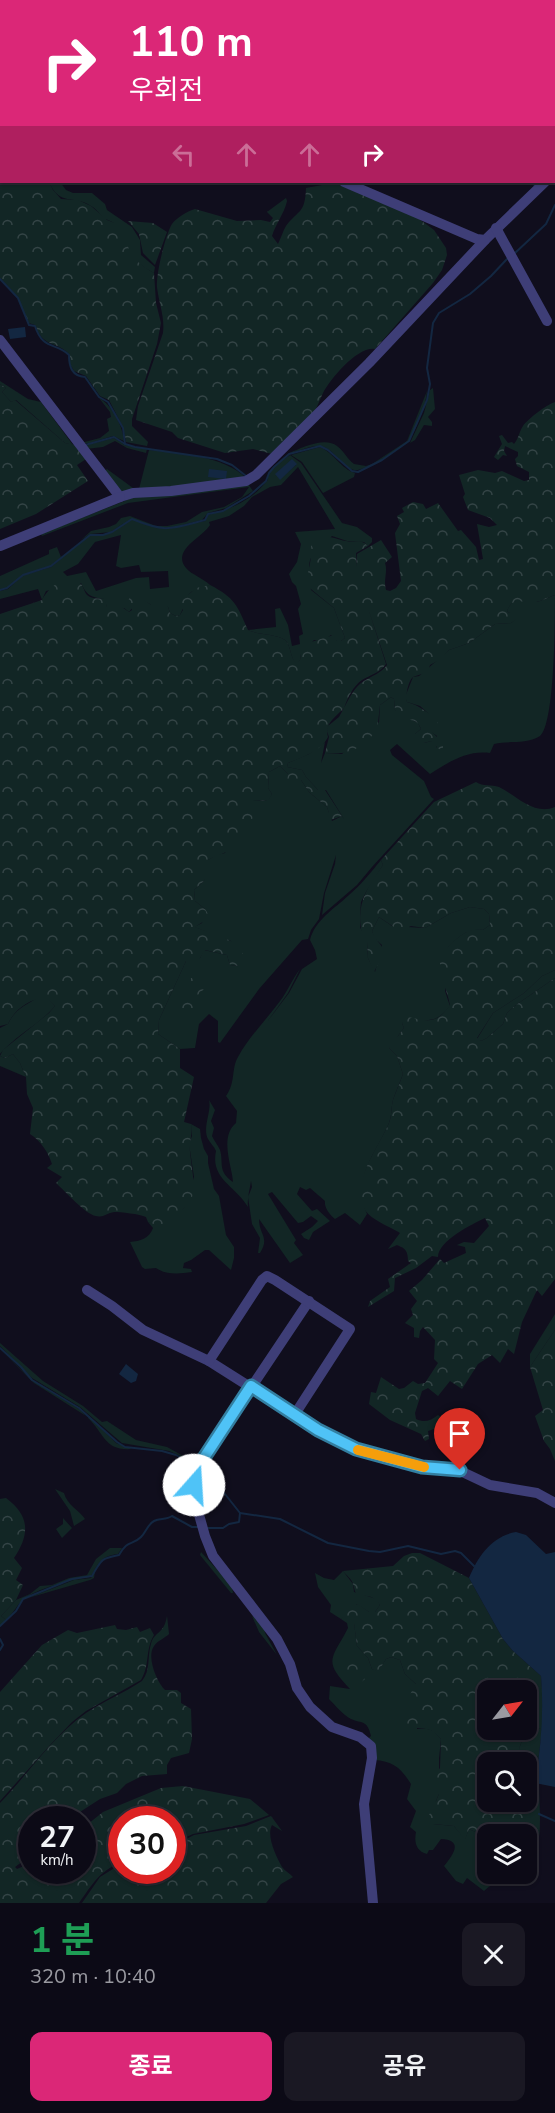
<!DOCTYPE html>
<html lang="ko">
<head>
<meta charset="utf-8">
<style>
	:root { --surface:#0c0a16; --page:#1a1823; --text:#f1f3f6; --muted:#9a9aa1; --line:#2c2b35; --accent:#db2777 }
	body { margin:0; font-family:"Nunito Sans","Noto Sans KR",sans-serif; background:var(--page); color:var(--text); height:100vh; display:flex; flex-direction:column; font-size:22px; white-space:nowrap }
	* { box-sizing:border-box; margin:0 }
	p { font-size:20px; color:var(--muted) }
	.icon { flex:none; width:33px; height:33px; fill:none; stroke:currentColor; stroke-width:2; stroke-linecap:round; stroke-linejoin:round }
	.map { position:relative; height:1903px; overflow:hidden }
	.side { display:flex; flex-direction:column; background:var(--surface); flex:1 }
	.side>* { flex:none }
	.guide { position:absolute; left:0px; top:0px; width:555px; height:183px; box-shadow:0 2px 4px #0004,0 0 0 2px var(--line); background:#db2777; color:#fff; overflow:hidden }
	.needle { width:39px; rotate:59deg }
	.tools { position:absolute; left:477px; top:1680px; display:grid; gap:12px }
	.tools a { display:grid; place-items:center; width:60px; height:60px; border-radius:12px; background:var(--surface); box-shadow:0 2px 4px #0004,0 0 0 2px var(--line); font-size:30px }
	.speed { position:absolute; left:18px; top:1806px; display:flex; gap:12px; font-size:30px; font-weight:700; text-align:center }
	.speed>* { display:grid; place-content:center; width:78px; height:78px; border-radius:50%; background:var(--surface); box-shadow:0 2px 4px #0004,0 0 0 2px var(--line); line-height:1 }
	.speed small { font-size:15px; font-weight:400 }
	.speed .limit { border:9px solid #d22; background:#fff; color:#111 }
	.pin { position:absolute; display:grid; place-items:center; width:51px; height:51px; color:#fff; margin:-62px -26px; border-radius:50% 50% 50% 0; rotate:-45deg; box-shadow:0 0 6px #0007 }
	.pin .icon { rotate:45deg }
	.me { position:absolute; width:66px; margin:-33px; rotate:19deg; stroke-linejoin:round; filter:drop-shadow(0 0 4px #0008) }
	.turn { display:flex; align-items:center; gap:21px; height:126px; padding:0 30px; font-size:27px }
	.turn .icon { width:78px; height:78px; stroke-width:2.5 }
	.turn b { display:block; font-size:42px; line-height:51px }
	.lanes { display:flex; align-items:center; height:57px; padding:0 30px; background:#0003; justify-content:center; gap:30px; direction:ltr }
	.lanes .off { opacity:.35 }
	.round { display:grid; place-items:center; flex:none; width:63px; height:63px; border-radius:12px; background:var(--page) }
	.headline { display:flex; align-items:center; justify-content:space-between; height:102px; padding:0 30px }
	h1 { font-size:36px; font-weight:700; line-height:45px; color:#1e9e55 }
	.button { display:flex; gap:12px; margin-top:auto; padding:12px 30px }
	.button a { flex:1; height:69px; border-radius:12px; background:var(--accent); color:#fff; font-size:24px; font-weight:700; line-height:69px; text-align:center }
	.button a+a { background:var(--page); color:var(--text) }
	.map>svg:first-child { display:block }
	.green { fill:#122625; fill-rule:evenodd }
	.forest { fill:url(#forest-crowns); fill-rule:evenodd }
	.water { fill:#132741 }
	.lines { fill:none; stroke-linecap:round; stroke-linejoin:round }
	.stream { stroke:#132741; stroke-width:2 }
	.minor { stroke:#3e3e77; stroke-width:10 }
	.route-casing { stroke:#337fa1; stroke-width:15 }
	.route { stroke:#4fc3f7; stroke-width:10 }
	.slow { stroke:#f59e0b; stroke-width:10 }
</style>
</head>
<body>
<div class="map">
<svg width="555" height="1903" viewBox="0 0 555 1903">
	<defs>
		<pattern id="forest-crowns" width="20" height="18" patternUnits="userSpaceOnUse" patternTransform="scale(1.5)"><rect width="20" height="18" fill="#122625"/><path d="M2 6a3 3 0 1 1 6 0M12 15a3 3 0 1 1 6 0" fill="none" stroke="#344446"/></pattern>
	</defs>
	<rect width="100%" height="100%" fill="#100e1d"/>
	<g class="green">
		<path d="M49,182h11l6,8 7,3h19l13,11 2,6 25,17 8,13 1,15 14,12 -1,6c-12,-6 -25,-16 -30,-30 -2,-7 -3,-16 -10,-20 -3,-2 -6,-3 -9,-4 -5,-4 -8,-10 -14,-13 -18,-12 -31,1 -42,-24z"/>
		<path d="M0,381l28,18 13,3 32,43 -8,-2 -49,-43 -5,2 -9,-10 4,-4 -6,-4z"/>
		<path d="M433,388l2,21 -7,8 4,5v4l-8,-1 -9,15 -5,3 14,-30 6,-23z"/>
		<path d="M427,391c-1,15 -9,34 -17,48 -4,7 -48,34 -56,31 -14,-3 -19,-22 -34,-24 -10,-1 -22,6 -31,7 12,-5 36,-17 48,-7 7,5 10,13 17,18l12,2 6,-2 35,-23z"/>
		<path d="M99,398c13,7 24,28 25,43l-11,-5 -23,7h-9l19,-5 9,-7 -2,-12 4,-2 -1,-5z"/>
		<path d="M114,438l11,7 22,4 -1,4 -19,-5 -12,-7 -12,6 -17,2 -3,-3z"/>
		<path d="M320,447c14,6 21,22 35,26l-1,4 -31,16 -21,-31 -11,-7z"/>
		<path d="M149,450c30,3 75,6 97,28l-61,8 -46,3z"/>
		<path d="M290,455l11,8 41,60 15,4 15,11v4l-4,4 -4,-4 -17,-1 -15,-5c-25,21 -25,22 -21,54l23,18 11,30 -4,3h-4l-6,-6 -7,5h-10l-13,14 -1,6 -4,4c-6,-7 -5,-17 -10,-23 -6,-7 -29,-6 -38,-11l28,-3 -1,-18 5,-1 8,17 4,21 8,-2 -1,-8 4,-2 -5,-25 3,-5 -5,-18 -4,-4 -3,-8 8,-12 4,-18 -6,-12 40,-3 -37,-62 -17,18 -11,2 -18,10 -8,9 -15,10 -20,6 1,3c-7,12 -39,25 -24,43 6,7 17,10 24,17 -28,9 -18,6 -30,30l-4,1 -6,-3 -2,-6 -17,-2 -11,-7 -11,14 -5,-4 -17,-1 -3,-8c-13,-2 -17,-3 -23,-16l-35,8 -4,9 -4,-11 -38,10v-8l8,-2 15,-14 -16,13 -7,2v-14l49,-22v-4l8,-3 4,10 -10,9 -23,8 23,-7 39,-32h13l9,-3 12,-9 -13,9 -21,2 -9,6 10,-9 18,-4 7,-3 5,-6 9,-2 26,10h11l19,-4 16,-10 22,-5 18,-10 7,-10 -121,16 -86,33 -1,-2 91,-36 116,-14 5,7 -27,17 -18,5 -6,7 -35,9 38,-8 3,-6c20,-5 44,-15 57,-32 5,-5 1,-3 4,-9 4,-8 13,-14 21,-19zM292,460l4,5 -16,14 -4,-5zM121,535l-5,31 5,2 18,-3 2,7 27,-1 1,16 -19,2 -1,-12 -13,1 -40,13 -10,-19 -19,4 -4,-4 15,-8 17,-22z"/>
		<path d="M107,469l26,19 -9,6 -20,-23z"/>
		<path d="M555,595c0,24 0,129 -15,141 -14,9 -31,4 -46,8l-4,9c-23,-3 -41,9 -60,21l-33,-30 -7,6 2,5 32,26 7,16 3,2 -62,68 -15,18 -35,30 3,-22 10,-29 1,-9 -12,38 -5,26 -8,11 -3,9 -6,1 -43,49 -39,54 -2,-1v-21l-9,-7 -10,10 -4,24 -15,1 -22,-15 1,-14 27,-59 14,-3 4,-8 23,5 3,10 9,1 -8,-25 -37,-14 8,-4 3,-14 -10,-8 -1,-11 10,-9 4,-21 8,-5 9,-2 28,-53 14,1 5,-7 -4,-6 1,-16 11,-6 8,8 13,6 8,12 18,15 5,14 10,-5 2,3 -18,-29h-8l-12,-13 -4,-7 -15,-3 1,-4 21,-9 16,-12 -4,21 4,-10 17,1 37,-32 1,-17 11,-8 3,2 1,11 23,13 3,6 -6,5 9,9 7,-2 4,2 2,5v-12l-6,-4 -1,-17 -10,-9 -13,-4 -2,-5 8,-20 6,-1 30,-26 20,-7 26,-19 16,-1 5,-4 1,-9 -8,3 -2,-2c6,-16 17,-8 29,-9 6,-1 13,-5 19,-7z"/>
		<path d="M381,860l2,5 -17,27 -5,10 -1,12v13l7,15 1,16 7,14 7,-27 -8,-7 -2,-7 7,-14 13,9 33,2 26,-15 19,-6 14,2 5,5 1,11 -7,5c-16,-2 -24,7 -35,17l-3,44 5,15c-18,23 -26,9 -48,17l2,5 -15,20 8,8 6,18c-3,8 -7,17 -10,26 -2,8 -1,15 -4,23 -13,31 -38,55 -22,91l-7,11 -15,-12 -10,6c-5,-4 -11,-11 -10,-18l-15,-13 -4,2 -6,-3 -3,7 15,17 5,-2 13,12 -17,11 -4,8 -5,-2 -3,-4 11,-7 6,-6 -7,-5 -8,6 -5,1 -26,-31 -4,2 28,46 -2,3 9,12 -13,8 -31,-44c0,16 11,18 1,34h-2l2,-15 -8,-14 -4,-27 4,-10 -1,-6c-1,8 -4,16 -3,26 -12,-21 -38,-28 -32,-56 -2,-5 -6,-8 -8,-12 -6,-11 4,-28 1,-39l6,10 -4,11 3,7 -2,8c2,5 6,9 8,14 4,13 -3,21 13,32 -1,-16 -14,-45 3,-59l1,-12 -11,-15c10,-14 5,-27 12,-39 12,-22 31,-40 45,-60 6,-9 10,-19 17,-28l-12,24 -21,29 22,-29 13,-24 15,-10 -2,-9 -5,-10c5,-20 24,-31 39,-45 12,-10 22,-23 32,-35z"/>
		<path d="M555,970v8l-39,27 -9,8 -4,11 -16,14 -6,3 -4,-2 16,-26 31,-20 18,-17z"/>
		<path d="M39,997h8l8,9c-15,18 -39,29 -55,48v-26l8,-4c6,-14 19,-20 31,-27z"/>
		<path d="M13,1054l7,9 6,14 -26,-11v-10l5,2z"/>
		<path d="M191,1124l9,5 1,9 3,11 4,7v7l6,26 5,7 7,39 8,12v11l-3,12 -22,-20h-4l-14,10 -7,3 -1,5 8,1 1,3c-13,2 -26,3 -36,-4l-11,1 -3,-2 -12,-25c10,-1 19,-3 23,-14l-5,-6 11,3 25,-17 10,-31 -5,-33 3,-8z"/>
		<path d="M555,1314v16l-25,37v-13z"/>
		<path d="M0,1343l43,38 40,25 19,16 5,-1 29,19 31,7 29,16 -1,2 -10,-7 -16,-7 -47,-8 -42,-36 -48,-29 -32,-32z"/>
		<path d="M0,1349l33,32 46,28 7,7 -52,-33z"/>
		<path d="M89,1416l27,27 16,6c-28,2 -27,-15 -44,-31z"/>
		<path d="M55,1489l9,4c3,12 15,17 21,26l-11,7 -4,-15z"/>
		<path d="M63,1518l9,10 -10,10 -6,-9 7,-5z"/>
		<path d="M110,1548h12l-4,6c-20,3 -18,10 -28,23 -22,4 -46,9 -65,21 -7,5 -12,16 -19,22l-5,-4 15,-16 14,-6 10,-8 12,-1 17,-7 18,-3 9,-16z"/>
		<path d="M201,1552l31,34 1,7h-2l-31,-38z"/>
		<path d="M343,1571l10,13 1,8 23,7 3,6 -5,7h-6l-12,-8 -16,15 -11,-7 1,-7 -13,-18 -3,-14 9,5 10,2z"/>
		<path d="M95,1572l-1,6 -4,2 -62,18 46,-18 17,-2z"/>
		<path d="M252,1616l12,9 1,8 12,22 -18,-23z"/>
		<path d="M354,1622l3,24 11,12 4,11 6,2 8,-12 5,-2 9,3 5,14 11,10 1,45c12,-2 17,1 24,10l-2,20v35l-8,18 2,12 21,2 11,13 4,-10 9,4 3,12 -1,9 7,8 1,12h27l3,2c-16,2 -22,4 -34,15l-17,-13 -4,6 -7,-3 -12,-15c8,-10 21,-26 -3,-27l-8,11h-4l-2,4c-11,-3 -13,-12 -11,-22l-6,-5 6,-16 -9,-12 4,-15c-10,-16 -18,-23 -37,-24l-7,-20 4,-4c-4,-17 -9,-12 -20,-17 -8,-4 -16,-14 -22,-20l1,-13 20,3c-28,-29 -18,-30 -2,-61l-1,-5z"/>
		<path d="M533,1728l9,1 -3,26 -12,11 -1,-4 -9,-1c1,-11 5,-27 16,-33z"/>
	</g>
	<g class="forest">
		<path d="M75,0h186l1,1 -184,1z"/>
		<path d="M345,0h210v63l-1,2v-63z"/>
		<path d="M0,137l2,45h47l4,8 8,9 17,1 13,6 16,14 13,5c8,23 11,36 34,48l2,30 5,20 -4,21 -25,75v7l16,16 -1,4 -21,-4 -3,-15 -14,-27 -9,-4 -14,-20 -12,-5 -4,-7 -1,-10c-13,-14 -25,-5 -34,-29l-6,-2 -12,-27 -17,-18z"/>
		<path d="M332,182l83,34 19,14 12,18 1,7 -5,15 -9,13 -58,66c-17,-3 -44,29 -52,44 -3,6 -6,15 -10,21 -11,14 -28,27 -41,40l-19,-5 -28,4 -47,-15 -6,-6 -36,-12 2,-14 25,-73c2,-16 -4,-29 -6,-46 -1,-13 8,-51 15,-63 4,-6 16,-13 23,-15l42,12 24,-1 9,2 3,-4 -6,-6 19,-14 1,3c-3,13 -11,22 -15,35l6,8c3,-6 5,-13 8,-18 13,-17 19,-12 20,-38l22,-4z"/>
		<path d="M128,221l25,2 14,9 -12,33 -12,-12 -4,-19z"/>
		<path d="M0,384l6,4 -4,4 9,10 4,-2 50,43 11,2 10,14 -9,6 11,16 -52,33 -36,15z"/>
		<path d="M555,402v193c-6,2 -13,6 -19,7 -12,2 -23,-7 -29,9l2,2 4,-3h4v9l-6,4 -16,1 -26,19 -20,7 -10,10 -9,5 -2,6c-5,3 -11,4 -15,6 -5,4 -8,20 -6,25 15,4 18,11 29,15l2,5 -6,10 11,11v7l-4,-1 -8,-8 -7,2 -9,-1v-8l6,-5c-4,-11 -10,-8 -20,-11l-6,-8 -1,-11 -3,-2 -11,8 -3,26c-19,18 -24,24 -52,22l4,-16 -2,-6 1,-5 11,-9 5,-9c-9,10 -20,15 -16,29 -7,14 -27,21 -40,26l-1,4 15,3 4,7 12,13h7l17,26 -20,7 -2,-6 9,-4 -2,-6 -18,-15 -8,-12 -7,2 -7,-2 1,-6 -8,-8 -11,6 -1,16 4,6 -4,7 -15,-1c2,24 -5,40 -27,52 -6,3 -12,4 -18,8l2,9 -6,12 -10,9 1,11 10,8 5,8 -15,10c19,8 43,10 50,32l-6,7 -9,-1 -3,-10 -22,-5 -5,8 -6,6 -8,-3 -27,59 -1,14 22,15v19l14,9 -10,45 7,2c2,9 -2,18 -1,28 5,45 12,47 -31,74l-11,-4 -2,-5c-6,-3 -25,-5 -32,-5 -7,1 -11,6 -18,4 -11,-2 -31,-25 -40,-33l6,-6 -15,-9 5,-4c-4,-12 -11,-23 -22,-30l3,-26 -6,-14 -1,-17 -6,-14 -7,-9 -8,4 -5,-2 3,-6 46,-37 6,-7 -8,-8c-15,-1 -33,11 -39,26l-8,2v-412l42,-14c6,-12 27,-31 39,-16 4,5 3,10 9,13 4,2 10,1 15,2l2,8 12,-2 10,7 3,-2 -4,-9 3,-6 5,-1 15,11 14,-1 3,3 2,6 6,3 4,-1 3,-5 -6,-11 3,-9 6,-3 1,9 9,-8 14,-3c25,13 27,20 38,45 9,5 32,4 38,11 5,6 4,16 10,22l4,-3 2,-14c10,-5 22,-8 32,-11l3,6h4l4,-3 -11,-30 -28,-23c1,-12 7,-28 5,-39 14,-15 19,-8 35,-5 10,2 14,-3 22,5l-12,7 1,14v-13l24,-14 11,17 -7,6c3,9 -2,17 1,27l4,1 6,-3 5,-7 -6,-48 5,-9 -3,-8 7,-4 -2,-4 11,-6 10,2 3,5 12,-6 20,28 3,-1 15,17 3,13 4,-1 -6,-35 12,3 8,-2 -7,-7 -22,-8 -5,-13 2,-3 -6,-19 19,-5 17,3 7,-2 22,10 5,-1v-8l-12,-6 -2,-7 3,-3v-4l-13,-6 -1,5 3,5 -4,-1 -5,5 -4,-3 8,-13 -3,-8 3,-1 6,8 4,-1 2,2c5,-6 5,-12 9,-18 5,-7 23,-21 32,-24zM368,608l19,57c-6,8 -15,11 -23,16 -10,6 -15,18 -20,27 3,-9 9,-22 18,-28 8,-5 18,-7 24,-16z"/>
		<path d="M476,782c7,5 15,2 23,5 17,8 35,29 56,20v163l-13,6 -18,17 -31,20 -16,25 4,3 6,-3 16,-14 4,-11 9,-8 39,-27v301l-13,17 -5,-6 -15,32 -8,32 -6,-5 -8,14 -8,-8 -14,9 -16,25 -12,-8 -12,15 -10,-8 -6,3 -7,22 1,6c8,4 15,2 22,-4l3,2 -1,10 -12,4 1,8 -4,2 -4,-7 -31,-14 -21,-16 2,-12 5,1 5,-16 18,12 5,-1 9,-7 5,3 7,-1 13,-20 -4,-4 1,-19 -12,-13 -3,4 -1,7 -5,-1v-9l-9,-5 8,-8 -2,-6 6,-8 -8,-10 13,-11 18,-21 4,4 22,-10 -1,-6 -8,-2 7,-3 10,1 15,-17 -4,-8c-13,6 -47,23 -47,39l-6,-1 -16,12 -21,10 -1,13 -26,16 2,-6 20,-14 -2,-8 23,-16 -3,-2c0,-9 -2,-13 -11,-16l-9,4 12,-16c-9,-6 -29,-13 -35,-23 -15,-28 13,-61 24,-87 3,-7 2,-15 4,-23 3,-9 7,-17 10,-26l-6,-18 -8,-8 2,-7 7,-5 6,-8 -2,-5 6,-6c20,4 28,8 42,-12 -5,-26 -22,-42 4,-64 10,-8 16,-13 29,-11l7,-5 -1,-11 -5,-5 -14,-2 -19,6 -26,15 -14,-2 -11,5 -21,-14 -7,14c2,6 4,8 8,13 7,8 -2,19 -6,28l-6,-14 -1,-16h-3c-10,-34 0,-50 19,-77l-2,-5 53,-58z"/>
		<path d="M191,978h9l6,3 -1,7 -7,7c-2,12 1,20 -11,28h-5l-4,-5c0,-18 10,-22 13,-40z"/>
		<path d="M555,1330v131l-5,-12 -6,-8 -9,-25 8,-6 -13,-43z"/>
		<path d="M6,1498c24,18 24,36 8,60l8,10 -6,12 7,5 -7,15 -15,16 5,4 -6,6v-127z"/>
		<path d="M412,1553h8l49,25 34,61 9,11 29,26 2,27 -1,26 -9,-1c-11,6 -16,23 -15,34h-30v40h38l1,-36 12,-11 -4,28 4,1c0,31 6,59 -12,87l-1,-37h-38l-1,28 -7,-8 1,-9 -3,-12 -9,-4 -4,11 -11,-14 -20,-2 -8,4 -4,-4 9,-12 -1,-7 6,-4 3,-7 -7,-15 8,-11 1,-29c-12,-14 -17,-9 -33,-12 -5,-17 -1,-29 8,-43l-11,-10 -5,-14 -9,-3 -5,2 -8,13 -6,-3 -4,-11 -11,-12 -3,-23h-7l-6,-4 10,-13 7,-2 11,8h6l5,-7c-5,-9 -13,-10 -22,-9 -4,-5 -3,-6 -5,-12 -1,-5 -7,-9 -10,-13l50,-5 11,-10zM488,1690h38v40h-38z"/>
		<path d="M167,1616l2,18c-4,4 -12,7 -15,12 -8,11 3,36 11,44h12l4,3v10l10,6 1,30 -3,14 -18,5 -4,7v9l-25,2 -16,8 -9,9 -17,6 -31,20 -37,1 -1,35 -16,12 2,2 14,-6 1,7h50l1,-39 5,-7 15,-12 58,-24 22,-2 67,13 19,16 -25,9 -51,10 -20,9 -1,-23h-50l-1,42c-22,10 -28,21 -42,41h-79v-100c29,-30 52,-66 86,-90 18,-12 38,-20 56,-32 9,-11 5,-24 9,-37 4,-14 13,-9 16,-28z"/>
		<path d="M115,1625l2,4 9,1 11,-3 3,5 10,-4 4,7c-9,14 -4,31 -13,45l-55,31 -14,11 -21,22 -51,57v-109l42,-47 26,-15 9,3z"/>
		<path d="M352,1653c9,7 13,15 13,26l-6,5c-10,-3 -16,-13 -19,-22l6,-8z"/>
		<path d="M271,1816l11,15 -10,-6c-6,11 4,31 10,42 3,4 7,6 11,10l-12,7 -15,19h-184l18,-26 21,-13 1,6h50l1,-24 21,-11 52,-9z"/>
	</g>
	<g class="water">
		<path d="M25,327l1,10 -16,2 -2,-10z"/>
		<path d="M292,459l5,5 -17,16 -5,-6z"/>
		<path d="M209,469l18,2 -1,8 -18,-2z"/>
		<path d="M126,1364l12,10 -2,7 -5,2 -12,-9z"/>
		<path d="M516,1532l10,3 20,19 9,-2v235l-20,-4c6,-36 9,-71 6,-107l-29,-26 -9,-11 -34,-61c9,-22 23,-42 47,-46z"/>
	</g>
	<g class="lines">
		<g class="stream">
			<path d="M36,0l4,2"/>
			<path d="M280,0l1,2"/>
			<path d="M529,182l7,4"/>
			<path d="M515,253l31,-29 9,-19"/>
			<path d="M0,279l18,19 11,27 6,1c8,25 21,16 34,29 0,12 3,21 16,22l14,20 9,5 15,26 2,16"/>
			<path d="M85,445l29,-8 11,7 10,3 82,12 15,6 14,11"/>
			<path d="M0,590l7,-2 16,-13 28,-9 39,-31h13l9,-3 20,-13c35,14 38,10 73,1l3,-6 15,-3 26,-15 17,-15 3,-8 5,-6 15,-13 31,-8 8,4 24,21 6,1 24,-12 27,-19 18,-41 3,-16 -3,-16 6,-45 6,-10 31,-19 21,-18 16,-17"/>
			<path d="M0,1348l21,19 11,13 47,28 38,34 8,5 37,4 14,4 9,5 9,8"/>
			<path d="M199,1474l22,15 19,24 40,6 48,24 41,8 11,1 28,-6 33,8 14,-3 6,2 13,13"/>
			<path d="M207,1528h16l6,-4 10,-2 1,-9"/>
			<path d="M0,1626l16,-15 7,-12 49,-20 20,-3c10,-17 8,-17 27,-21 9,-16 13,-9 22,-18 5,-5 7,-13 13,-16 6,-3 12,-1 18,-5l20,11h6"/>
			<path d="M0,1639l3,6 -3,5"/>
			<path d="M539,1814l16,7"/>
		</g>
		<g class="minor">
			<path d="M554,174l1,-1"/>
			<path d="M344,182l133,57 8,1 60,-58"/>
			<path d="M496,228l51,93"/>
			<path d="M0,340l120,157 13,-4 38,-2 75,-10 10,-6 113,-112 116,-123"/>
			<path d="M0,546l120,-49"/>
			<path d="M87,1290l25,16 31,24 66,31 109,69 38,19 65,18 33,1 36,17 47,8 18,10"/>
			<path d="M309,1301l-111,166 -4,10 2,27 9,32 8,20 64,83 13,25 7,24 13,19 22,20 28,10 11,9 1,12 -8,46 9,99"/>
			<path d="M209,1361l53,-81 5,-4 8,4 75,49 -55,85"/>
		</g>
	</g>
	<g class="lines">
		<g class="route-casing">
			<path id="route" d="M194,1485l4,-18 53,-81 67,44 38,19 66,18 38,3"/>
		</g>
		<use href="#route" class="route"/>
		<path class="slow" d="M358,1450l66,17"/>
	</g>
</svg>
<div class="tools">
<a><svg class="needle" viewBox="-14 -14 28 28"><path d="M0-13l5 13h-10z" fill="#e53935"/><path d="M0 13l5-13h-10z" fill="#9a9aa1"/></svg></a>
<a><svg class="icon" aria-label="search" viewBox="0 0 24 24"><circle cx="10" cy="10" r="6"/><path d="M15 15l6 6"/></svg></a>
<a><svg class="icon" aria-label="layers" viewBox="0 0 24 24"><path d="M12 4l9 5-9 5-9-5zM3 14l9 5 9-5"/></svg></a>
</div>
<div class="speed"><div>27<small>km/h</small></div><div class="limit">30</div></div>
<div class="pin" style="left:460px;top:1470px;background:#d93025"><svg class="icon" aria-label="arrive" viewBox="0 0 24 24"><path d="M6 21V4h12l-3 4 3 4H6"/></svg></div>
<svg class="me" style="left:194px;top:1485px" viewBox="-20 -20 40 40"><circle r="19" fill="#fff"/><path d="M0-13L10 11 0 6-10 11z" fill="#4fc3f7"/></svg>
<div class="guide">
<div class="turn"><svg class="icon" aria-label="right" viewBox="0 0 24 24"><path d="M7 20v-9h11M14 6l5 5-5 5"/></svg><div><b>110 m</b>우회전</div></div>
<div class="lanes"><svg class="icon off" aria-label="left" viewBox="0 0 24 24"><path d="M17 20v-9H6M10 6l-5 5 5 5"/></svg><svg class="icon off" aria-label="ahead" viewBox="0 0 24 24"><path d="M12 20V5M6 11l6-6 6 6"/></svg><svg class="icon off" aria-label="ahead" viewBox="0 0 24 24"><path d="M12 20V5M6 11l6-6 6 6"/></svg><svg class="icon" aria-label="right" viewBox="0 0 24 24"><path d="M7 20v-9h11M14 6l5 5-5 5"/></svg></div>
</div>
</div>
<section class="side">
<div class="headline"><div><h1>1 분</h1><p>320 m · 10:40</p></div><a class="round"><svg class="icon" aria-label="close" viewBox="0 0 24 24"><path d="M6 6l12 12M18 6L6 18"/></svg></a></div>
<div class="button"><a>종료</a><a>공유</a></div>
</section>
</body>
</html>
